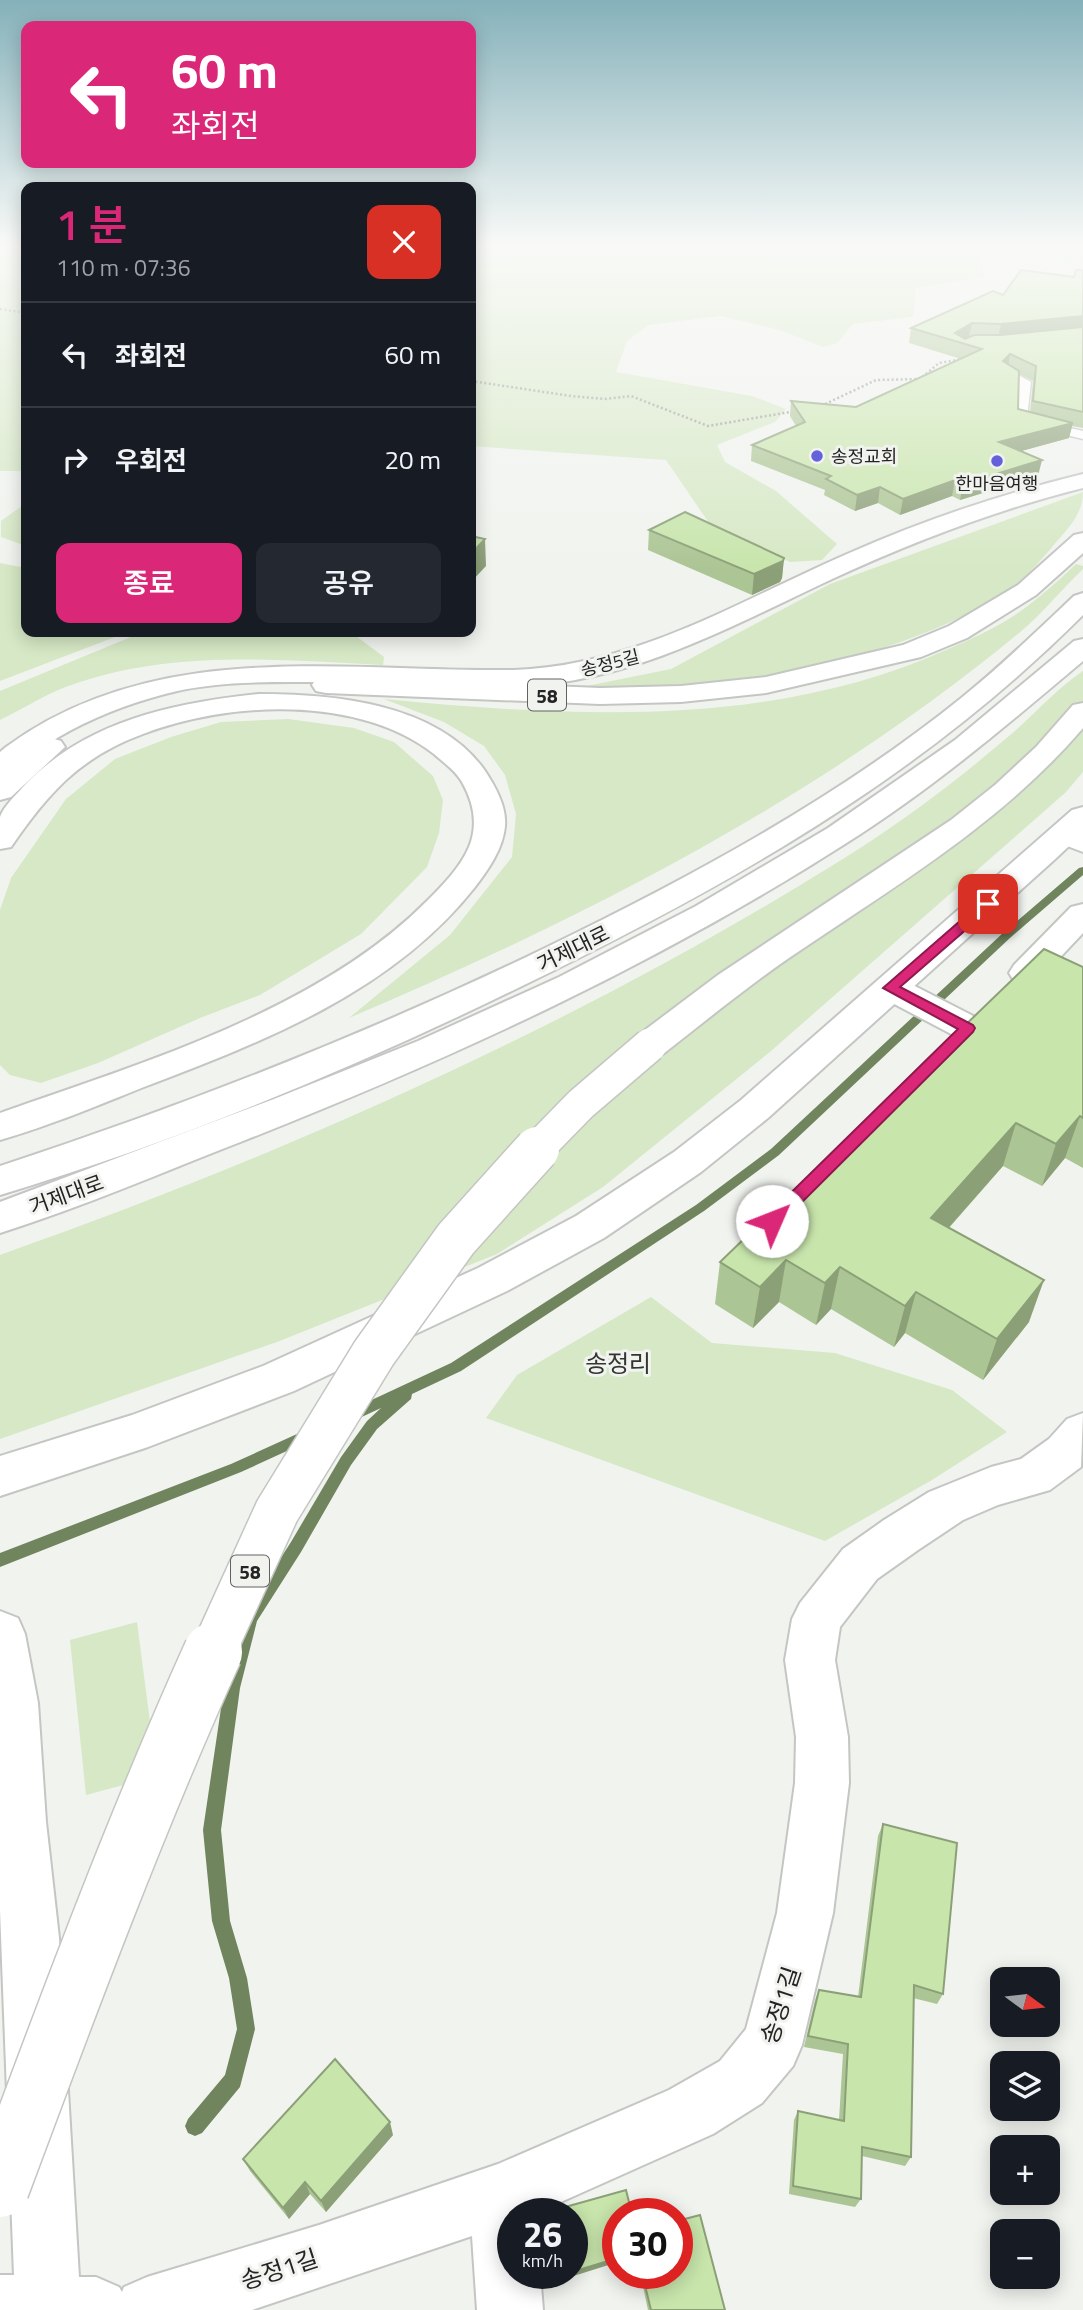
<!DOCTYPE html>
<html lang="ko">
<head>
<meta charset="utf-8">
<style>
	:root { --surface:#171b24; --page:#242831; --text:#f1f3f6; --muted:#9ea1a6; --line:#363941; --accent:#db2777 }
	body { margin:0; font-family:"Titillium Web","Noto Sans KR",sans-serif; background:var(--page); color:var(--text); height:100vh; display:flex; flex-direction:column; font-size:26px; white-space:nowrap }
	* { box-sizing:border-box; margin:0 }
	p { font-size:23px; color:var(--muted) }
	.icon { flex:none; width:38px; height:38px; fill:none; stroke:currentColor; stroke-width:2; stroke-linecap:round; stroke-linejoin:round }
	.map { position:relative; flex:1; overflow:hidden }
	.sheet { position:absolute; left:21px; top:182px; width:455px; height:455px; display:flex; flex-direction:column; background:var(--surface); border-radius:14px; box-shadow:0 4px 18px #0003 }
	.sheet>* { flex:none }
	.guide { position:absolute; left:21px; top:21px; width:455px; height:147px; border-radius:14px; box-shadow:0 4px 18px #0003; background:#db2777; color:#fff; overflow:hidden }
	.needle { width:46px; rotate:105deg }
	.tools { position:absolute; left:990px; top:1967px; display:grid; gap:14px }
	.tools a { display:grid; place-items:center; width:70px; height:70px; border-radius:14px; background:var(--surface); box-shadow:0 4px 18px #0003; font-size:35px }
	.speed { position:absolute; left:497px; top:2198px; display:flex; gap:14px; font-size:35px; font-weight:700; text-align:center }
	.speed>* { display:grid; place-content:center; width:91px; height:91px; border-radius:50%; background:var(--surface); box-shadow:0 4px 18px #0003; line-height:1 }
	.speed small { font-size:18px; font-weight:400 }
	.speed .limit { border:10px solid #d22; background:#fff; color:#111 }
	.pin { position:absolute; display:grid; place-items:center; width:60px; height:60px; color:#fff; margin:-30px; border-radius:14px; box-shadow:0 4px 10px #0006 }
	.me { position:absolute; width:77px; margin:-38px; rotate:46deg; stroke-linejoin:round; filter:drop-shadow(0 0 5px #0008) }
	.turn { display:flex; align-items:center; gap:24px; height:147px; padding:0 35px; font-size:32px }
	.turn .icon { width:91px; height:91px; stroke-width:2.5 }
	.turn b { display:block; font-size:49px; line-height:60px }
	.round { display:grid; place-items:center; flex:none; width:74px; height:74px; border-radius:14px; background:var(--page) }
	.headline { display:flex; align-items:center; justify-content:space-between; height:119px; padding:0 35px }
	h1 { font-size:42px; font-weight:600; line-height:52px; color:var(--accent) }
	.cta { display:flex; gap:14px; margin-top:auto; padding:14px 35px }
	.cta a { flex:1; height:80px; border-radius:14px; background:var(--accent); color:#fff; font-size:28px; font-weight:600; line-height:80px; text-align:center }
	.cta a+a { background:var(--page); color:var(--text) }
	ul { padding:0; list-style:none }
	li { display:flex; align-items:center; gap:21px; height:105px; padding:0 35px; border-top:2px solid var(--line) }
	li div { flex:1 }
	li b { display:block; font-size:26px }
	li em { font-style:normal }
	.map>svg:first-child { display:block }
	.green { fill:#d6e8c5 }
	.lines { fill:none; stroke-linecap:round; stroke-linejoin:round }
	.stream { fill:#70845d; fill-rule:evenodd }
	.lane-casing { stroke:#c4c6c3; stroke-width:3 }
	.street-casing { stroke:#c4c6c3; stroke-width:4 }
	.secondary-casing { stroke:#c4c6c3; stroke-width:4 }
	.highway-casing { stroke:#c4c6c3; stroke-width:4 }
	.path { stroke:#989a97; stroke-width:2.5; stroke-dasharray:2 2.5; stroke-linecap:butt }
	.lane { fill:#fff; fill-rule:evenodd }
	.street { fill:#fff; fill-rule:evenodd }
	.secondary { fill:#fff; fill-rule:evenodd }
	.highway { fill:#fff; fill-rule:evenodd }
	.highway-bridge-far2-casing { stroke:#c4c6c3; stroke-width:36; stroke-linecap:butt }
	.highway-bridge-far1-casing { stroke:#c4c6c3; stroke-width:47; stroke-linecap:butt }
	.highway-bridge-casing { stroke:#c4c6c3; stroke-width:61; stroke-linecap:butt }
	.highway-bridge-far2 { stroke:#fff; stroke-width:33 }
	.highway-bridge-far1 { stroke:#fff; stroke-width:44 }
	.highway-bridge { stroke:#fff; stroke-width:58 }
	.wall { fill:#acc594; fill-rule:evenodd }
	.shaded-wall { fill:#8ca078 }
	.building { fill:#c8e5ac; stroke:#8ca078; stroke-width:2 }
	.route { fill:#db2777; stroke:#8e194d; stroke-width:2 }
	.poi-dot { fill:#6462db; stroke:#f1f3ef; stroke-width:2.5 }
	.labels { text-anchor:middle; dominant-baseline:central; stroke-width:6; stroke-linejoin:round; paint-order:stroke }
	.far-poi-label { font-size:18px; fill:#232423; stroke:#f1f3ef; text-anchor:start }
	.far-street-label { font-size:18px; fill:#232423; stroke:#f1f3ef }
	.shield { fill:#f1f3ef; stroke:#616260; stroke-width:2 }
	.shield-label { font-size:19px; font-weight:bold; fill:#232423 }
	.street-label { font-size:21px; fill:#232423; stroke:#f1f3ef }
	.quarter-label { font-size:24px; fill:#333532; stroke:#f1f3ef }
	.near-street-label { font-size:24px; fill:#232423; stroke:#f1f3ef }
</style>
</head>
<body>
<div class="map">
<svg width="1083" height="2310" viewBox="0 0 1083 2310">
	<rect width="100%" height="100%" fill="#f1f3ef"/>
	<g class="green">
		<rect x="0" y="247" width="26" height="224"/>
		<path d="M471,247h504l9,30 -68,11 -3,29 -60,7 -16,19 -14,4 -41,-16 -61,-15 -72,9 -22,16 -11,31 136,24 34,13 -11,13 -58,23 8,17 51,29 61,53 -15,16 -32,2 -81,-39 -43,-63 -195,-14z"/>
		<path d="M994,247h89v16l-17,2 -43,-13 -33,4 -1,-5z"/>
		<path d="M1083,492c0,23 -16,37 -30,54 -11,13 -24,28 -37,38 -84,63 -235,96 -338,101 -32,2 -64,2 -96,2l89,-18 159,-85z"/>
		<path d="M26,503v43l-25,-9v-16z"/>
		<path d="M0,563l26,5v64h102l-128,49z"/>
		<path d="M1076,564l7,2v3c-22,21 -41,45 -64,64 -200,165 -432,284 -670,385l101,-83 62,-78 4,-43 -11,-39 -21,-29 -40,-24 -60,-23c188,18 388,30 564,-50 23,-10 46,-20 67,-34 22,-15 41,-32 61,-51z"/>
		<path d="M143,632h197l16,4 28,21 -1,8c-102,-5 -208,-15 -306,18 -27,8 -52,25 -77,37v-29z"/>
		<path d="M1083,671v101l-17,20 -295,259 -168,136 -106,67 -220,88 -277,97v-184c297,-105 587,-235 854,-403 55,-35 106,-74 155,-116 24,-20 48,-48 74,-65z"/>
		<path d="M288,719l66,9 40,14 39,34 10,24 -4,33 -12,34 -66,67 -101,61 -60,23 -102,45 -57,20 -31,-8 -10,-10v-155l11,-32 55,-79 49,-40 56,-22 50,-15z"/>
		<path d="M651,1297l61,46 123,10 117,37 55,42 -75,48 -107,61 -339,-123 31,-43z"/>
		<path d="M137,1622l20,154 -71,19 -16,-155z"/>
	</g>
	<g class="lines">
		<g class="stream">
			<path d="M1083,867v8l-72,62 -232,218 -75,56 -243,160 -49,23 -1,5 -34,30 -26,36 -50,87 -44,69 -17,67 -19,142 9,91 17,57 8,51 -15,58 -38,46 -7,3 -7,-3 -3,-7 3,-7 37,-44 12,-46 -8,-51 -17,-57 -9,-91 21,-142 18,-70 49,-76 50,-85 26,-36 14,-13 -28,13 -5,-2 -2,-4 2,-4 103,-48 245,-158 75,-56 232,-216 76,-65z"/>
			<path d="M308,1429l5,2 2,4 -2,4 -72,33 -241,95v-14l231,-89z"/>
		</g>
		<g class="lane-casing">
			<path id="lane" d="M1005,372h8l18,10 -4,36 56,13v8l-66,-16 2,-39 -14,-6z"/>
		</g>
		<g class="street-casing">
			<g id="street">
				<path d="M1065,825l18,6v21l-29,-11 -4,-7 4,-7z"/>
				<path d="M1083,904v29l-31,33 31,5v22l-69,-12 -5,-8 5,-8 57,-58z"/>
				<path d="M891,977l12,3 78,40 5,8 -5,8 -13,4 -13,-4 -76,-40 -5,-8 5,-8z"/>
				<path d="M1083,1413l-2,54 -31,23 -52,15 -35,15 -45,30 -41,29 -37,48 -5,33 13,77 1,46 -16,130 -31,132 -9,21 -31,37 -49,31 -179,80h-21v59h27l3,37h-66l-5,-74 -220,74h-252v-35h14l-14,-365v-299l18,7 7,16 13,69 8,119 13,116 20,339h17l23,10 3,5 2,-5 23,-10 172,-52 179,-61 171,-74 51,-29 26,-32 31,-116 18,-130 1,-46 -11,-77 7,-41 8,-16 43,-54 41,-29 45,-28 62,-25 30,-8 28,-20 18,-20z"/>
			</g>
		</g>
		<g class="secondary-casing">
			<g id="secondary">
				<path d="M1083,474v14c-88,22 -171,54 -253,92 -98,46 -193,99 -303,106 -79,2 -157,-5 -235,-4 -42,0 -86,1 -127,12 -38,10 -74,24 -108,44 -18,11 -37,33 -57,38v-24l6,-5c150,-110 336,-75 508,-77 122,-4 225,-69 333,-116 77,-34 154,-60 236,-80z"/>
				<path d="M1083,593v22c-165,165 -355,271 -563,372 -168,82 -341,154 -520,208v-29c186,-61 367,-132 543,-217 146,-71 290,-148 417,-250 40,-32 77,-68 114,-103z"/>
				<path d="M1083,639v22c-76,64 -151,128 -235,181 -190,122 -395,216 -605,299 -80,31 -161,66 -243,92v-31l274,-103 144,-58 141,-64 137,-71 132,-78 127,-88 119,-99z"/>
				<path d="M1083,807v26l-30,28 -285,257 -67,54 -97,66 -97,53 -213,100 -146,56 -148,49v-40l132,-41 131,-49 215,-98 98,-52 98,-64 67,-52 331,-290z"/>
			</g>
		</g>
		<g class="highway-casing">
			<g id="highway">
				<path d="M1083,533v20l-47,42 -69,43 -46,19 -155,36 -85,9 -81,2 -274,-11 -10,-2 -4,-6 4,-6 10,-2 274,11 81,-2 85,-9 137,-32 46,-19 69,-41 56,-50z"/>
				<path d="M259,694c74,0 176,9 224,74 11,16 24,38 22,58 -2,23 -17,44 -30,61 -83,105 -210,154 -331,200 -48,19 -95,39 -144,53v-27c142,-50 319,-103 427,-212 15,-15 33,-33 42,-54 9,-22 5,-44 -7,-65 -7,-12 -18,-19 -28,-28 -75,-59 -206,-53 -291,-20 -63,23 -95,59 -132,113l-11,2c0,-10 0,-23 0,-32 3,-10 16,-22 23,-30 62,-66 150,-84 236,-93z"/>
				<path d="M1083,703v25c-84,98 -192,160 -297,232 -43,30 -82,62 -123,94l-13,3 -13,-3 -5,-9 5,-9 81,-61 233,-155 44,-35 41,-38 37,-42z"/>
				<path d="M51,738l10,3 4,6 -54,50 -11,3v-26l41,-33z"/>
			</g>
		</g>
		<g class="path">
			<path d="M0,309l26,4"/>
			<path d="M471,381l100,15 34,3 26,-3 77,30 88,-15"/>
			<path d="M821,406l55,-26 44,-1 19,-16 24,-4"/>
		</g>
		<use href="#lane" class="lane"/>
		<use href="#street" class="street"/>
		<use href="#secondary" class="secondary"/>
		<use href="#highway" class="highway"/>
		<g class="highway-bridge-far2-casing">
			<path id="highway-bridge-far2" d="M535,1151l46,-47 69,-59"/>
		</g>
		<g class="highway-bridge-far1-casing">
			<path id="highway-bridge-far1" d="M212,1654l65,-143 97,-158 82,-114 81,-90"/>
		</g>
		<g class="highway-bridge-casing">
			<path id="highway-bridge" d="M0,2188c67,-180 134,-361 213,-536"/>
		</g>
		<use href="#highway-bridge-far2" class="highway-bridge-far2"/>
		<use href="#highway-bridge-far1" class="highway-bridge-far1"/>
		<use href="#highway-bridge" class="highway-bridge"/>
	</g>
	<g class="wall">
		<path d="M1083,270v158l-11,-2 -3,12 -48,13 17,25 -78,24 -8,-4 -52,19 -22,-12 -23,8 -31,-16 1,-5 -74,-29 1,-16 44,-19 -6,-10 1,-15 65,6 105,-48 -52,-16 2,-15 92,-33 71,-18zM1019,374l14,7 -3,31 -12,-3z"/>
		<path d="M649,530l135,28 -2,20 -2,4 -28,13 -104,-45z"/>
		<path d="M1083,967v201l-18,-10 -23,28 -39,-20 -54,62 80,94 -46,58 -78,-47 -11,14 -63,-38 -15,16 -37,-23 -26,26 -38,-24 5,-42z"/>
		<path d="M883,1824l60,170 -6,10 -24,-6 -2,159 -6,9 -43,-10 -1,43 -6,8 -66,-13 5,-74 4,-9 41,9 4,-66 -39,-7 11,-47 4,-10 39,7 20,-161z"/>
		<path d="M393,2135l-67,77 -16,-18 -21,25 -39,-48 -7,-12z"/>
		<path d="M640,2273h37l48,37h-77z"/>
	</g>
	<g class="shaded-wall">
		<path d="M1083,316v13l-85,9 3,-14z"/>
		<path d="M972,323l-3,14 -9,6 -5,-10z"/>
		<path d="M1010,354l-2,15 -5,-8z"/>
		<path d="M1073,423l-4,15 -73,20 3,-16z"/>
		<path d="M1042,460l-4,16 -78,24 3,-16z"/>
		<path d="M955,480l-3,16 -52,19 3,-16z"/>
		<path d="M880,487l-2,16 -23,8 2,-16z"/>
		<path d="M485,539l1,27 -15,16v-28z"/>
		<path d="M784,558l-2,20 -2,4 -28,13 2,-21z"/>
		<path d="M1080,1116l-15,42 -23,28 14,-42z"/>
		<path d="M1016,1123l-13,43 -83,94 11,-42z"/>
		<path d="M786,1260l-7,42 -26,26 7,-41z"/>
		<path d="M840,1267l-9,42 -15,16 9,-42z"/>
		<path d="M1044,1280l-15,42 -46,58 14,-41z"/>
		<path d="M916,1292l-11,41 -11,14 11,-41z"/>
		<path d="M390,2122l3,13 -67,77 -5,-11z"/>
		<path d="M305,2182l5,12 -21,25 -6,-11z"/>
		<path d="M618,2258v4l-54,17v-5l8,-1v-1z"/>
	</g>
	<g class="building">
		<path d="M1021,270l53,7 2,-7h7v46l-82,8 -29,-1 -17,10 10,6 9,-4h27l82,-8v85l-50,-11 3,-35 -26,-12 -7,7 16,10 -1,38 55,14 -74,19 43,18 -79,24 -8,-4 -52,19 -23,-12 -23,8 -31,-16 5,-3 -79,-31 53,-23 -14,-21 65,6 126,-58 -71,-21 82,-37 10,4z"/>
		<path d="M685,512l99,46 -1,3 -29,13 -105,-44z"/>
		<path d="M471,536l14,3 -14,15z"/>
		<path d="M1044,949l39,18v151l-3,-2 -24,28 -40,-21 -85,95 113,62 -47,59 -81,-47 -11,14 -65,-39 -15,16 -39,-23 -26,27 -40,-25z"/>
		<path d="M883,1824l74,19 -14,151 -29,-9 -3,172 -49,-10 -1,52 -68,-13 5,-75 46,10 4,-77 -40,-8 11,-46 42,7z"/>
		<path d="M335,2059l55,63 -69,79 -16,-19 -22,26 -40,-49z"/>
		<path d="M626,2190l6,24h-14v44l-46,14v-58h-20l-1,-3z"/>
		<path d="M700,2215l25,95h-74l-9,-37h35v-52z"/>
	</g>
	<linearGradient id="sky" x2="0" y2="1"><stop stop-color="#85b1ba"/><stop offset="0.43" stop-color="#f9faf8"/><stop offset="1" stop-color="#f9faf8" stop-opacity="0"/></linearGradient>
	<rect width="1083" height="571" fill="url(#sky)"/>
	<path class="route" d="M988,900l4,1v6l-92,80 73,38 2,3 -2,4 -195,194h-12l-2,-5 2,-4 192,-188 -75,-41 100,-87z"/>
	<g class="poi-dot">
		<circle cx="817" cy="456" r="7"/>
		<circle cx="997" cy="461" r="7"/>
	</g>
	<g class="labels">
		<g class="far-poi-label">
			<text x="831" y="456">송정교회</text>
			<text x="997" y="483" text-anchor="middle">한마음여행</text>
		</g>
		<g class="far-street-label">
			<text transform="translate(610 663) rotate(-14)">송정5길</text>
		</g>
		<g class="shield">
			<rect x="528" y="679.5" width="38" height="31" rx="5"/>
			<rect x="231" y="1555.5" width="38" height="31" rx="5"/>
		</g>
		<g class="shield-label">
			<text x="547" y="695">58</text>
			<text x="250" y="1571">58</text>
		</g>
		<g class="street-label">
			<text transform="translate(573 948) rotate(-26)">거제대로</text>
			<text transform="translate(66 1194) rotate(-20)">거제대로</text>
		</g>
		<g class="quarter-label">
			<text x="618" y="1363">송정리</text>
		</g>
		<g class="near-street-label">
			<text transform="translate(780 2005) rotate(-72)">송정1길</text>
			<text transform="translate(279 2269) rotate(-18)">송정1길</text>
		</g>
	</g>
</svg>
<div class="tools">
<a><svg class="needle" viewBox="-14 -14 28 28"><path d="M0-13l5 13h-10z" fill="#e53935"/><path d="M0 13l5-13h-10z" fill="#9ea1a6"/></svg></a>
<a><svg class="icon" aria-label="layers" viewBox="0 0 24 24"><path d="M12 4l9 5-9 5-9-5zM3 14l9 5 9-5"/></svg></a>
<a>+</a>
<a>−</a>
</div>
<div class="speed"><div>26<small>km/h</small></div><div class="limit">30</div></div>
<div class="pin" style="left:988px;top:904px;background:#d93025"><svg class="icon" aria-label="arrive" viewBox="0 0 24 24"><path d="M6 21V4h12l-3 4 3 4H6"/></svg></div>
<svg class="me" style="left:772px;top:1221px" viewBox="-20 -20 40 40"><circle r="19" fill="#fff"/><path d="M0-13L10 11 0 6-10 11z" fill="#db2777"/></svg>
<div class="guide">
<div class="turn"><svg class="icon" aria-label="left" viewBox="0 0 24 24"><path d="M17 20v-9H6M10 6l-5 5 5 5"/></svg><div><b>60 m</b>좌회전</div></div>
</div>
<section class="sheet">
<div class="headline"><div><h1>1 분</h1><p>110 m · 07:36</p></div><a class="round" style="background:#d93025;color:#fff"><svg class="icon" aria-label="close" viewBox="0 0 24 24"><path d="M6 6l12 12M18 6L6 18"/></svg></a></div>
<ul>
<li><svg class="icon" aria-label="left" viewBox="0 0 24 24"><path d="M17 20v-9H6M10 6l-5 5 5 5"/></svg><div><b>좌회전</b></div><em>60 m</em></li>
<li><svg class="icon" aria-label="right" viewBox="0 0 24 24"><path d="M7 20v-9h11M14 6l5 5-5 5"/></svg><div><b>우회전</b></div><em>20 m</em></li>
</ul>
<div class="cta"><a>종료</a><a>공유</a></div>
</section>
</div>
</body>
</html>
